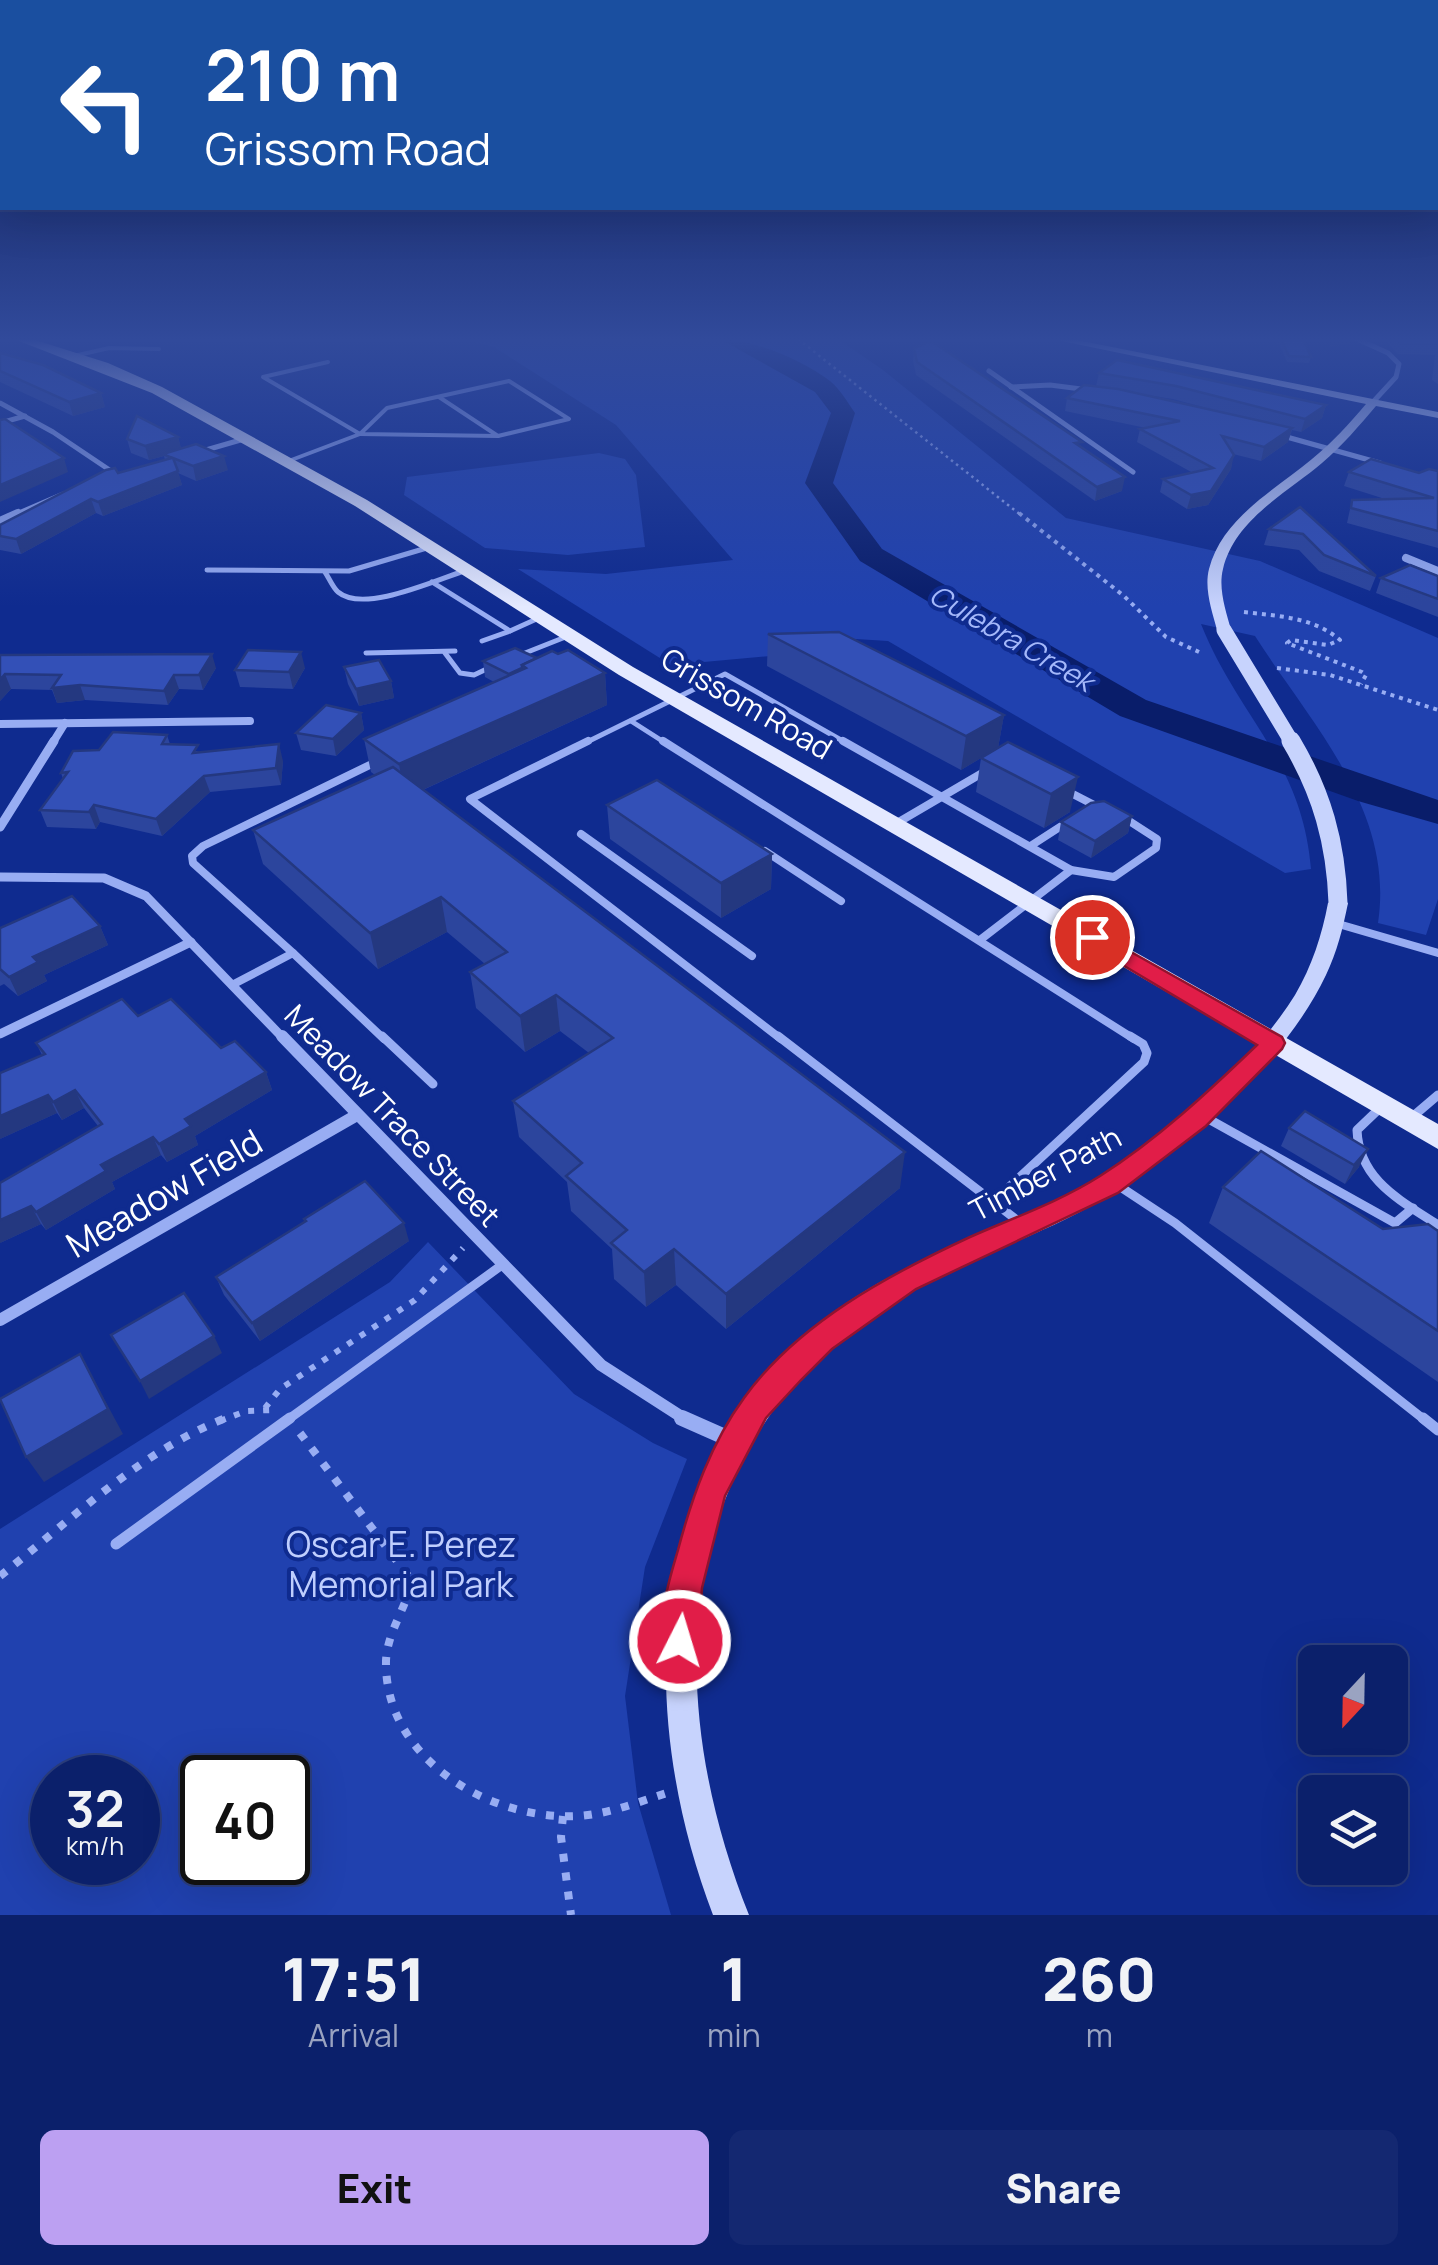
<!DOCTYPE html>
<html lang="en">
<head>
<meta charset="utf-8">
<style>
	:root { --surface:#0b206b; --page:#142871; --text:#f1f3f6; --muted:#9aa3c1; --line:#2b3e7e; --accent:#bca0f2 }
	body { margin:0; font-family:Manrope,sans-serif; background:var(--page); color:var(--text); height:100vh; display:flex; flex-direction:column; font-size:38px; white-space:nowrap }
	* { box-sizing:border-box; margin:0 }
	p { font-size:32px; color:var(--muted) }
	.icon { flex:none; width:55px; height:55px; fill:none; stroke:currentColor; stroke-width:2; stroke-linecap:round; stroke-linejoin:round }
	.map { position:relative; height:1915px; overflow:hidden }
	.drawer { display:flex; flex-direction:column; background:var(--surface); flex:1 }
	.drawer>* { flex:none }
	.guide { position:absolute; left:0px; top:0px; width:1440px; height:210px; box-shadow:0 10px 40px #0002,0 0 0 2px var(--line); background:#1a4fa0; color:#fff; overflow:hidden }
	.needle { width:65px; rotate:202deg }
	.controls { position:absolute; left:1298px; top:1645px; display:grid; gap:20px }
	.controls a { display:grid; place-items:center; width:110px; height:110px; border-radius:15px; background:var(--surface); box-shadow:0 10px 40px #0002,0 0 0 2px var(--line); font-size:50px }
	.speed { position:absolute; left:30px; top:1755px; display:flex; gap:20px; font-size:50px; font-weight:700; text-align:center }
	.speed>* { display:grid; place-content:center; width:130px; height:130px; border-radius:50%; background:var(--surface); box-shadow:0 10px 40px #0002,0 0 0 2px var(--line); line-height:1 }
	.speed small { font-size:25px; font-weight:400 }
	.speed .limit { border:5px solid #111; border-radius:15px; background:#fff; color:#111 }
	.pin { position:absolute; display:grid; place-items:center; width:85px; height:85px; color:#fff; margin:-42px; border:5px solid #fff; border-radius:50%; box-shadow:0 2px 10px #0007 }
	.me { position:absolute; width:110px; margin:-55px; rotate:5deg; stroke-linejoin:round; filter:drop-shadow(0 0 8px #0008) }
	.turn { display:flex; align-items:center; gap:35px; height:210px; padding:0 40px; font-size:45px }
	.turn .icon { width:130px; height:130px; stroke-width:2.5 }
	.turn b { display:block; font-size:70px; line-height:85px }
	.eta { display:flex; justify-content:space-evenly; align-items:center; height:170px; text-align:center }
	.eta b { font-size:60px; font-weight:800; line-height:70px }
	.cta { display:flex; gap:20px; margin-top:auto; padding:20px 40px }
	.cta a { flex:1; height:115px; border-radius:15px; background:var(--accent); color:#111; font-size:40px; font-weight:800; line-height:115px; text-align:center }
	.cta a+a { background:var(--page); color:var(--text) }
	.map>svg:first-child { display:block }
	.green { fill:#2041af; fill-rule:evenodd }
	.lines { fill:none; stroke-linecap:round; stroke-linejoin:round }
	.river { fill:#091d6a; fill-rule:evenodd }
	.path-far3 { stroke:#98adf3; stroke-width:2.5; stroke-dasharray:2.5 4; stroke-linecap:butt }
	.path-far2 { stroke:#98adf3; stroke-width:4; stroke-dasharray:4 5; stroke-linecap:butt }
	.path-far1 { stroke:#98adf3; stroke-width:6; stroke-dasharray:6 9; stroke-linecap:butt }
	.path { stroke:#98adf3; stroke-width:8; stroke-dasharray:8 11; stroke-linecap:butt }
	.lane-far4 { stroke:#98adf3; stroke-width:4 }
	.lane-far3 { stroke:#98adf3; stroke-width:5 }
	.lane-far2 { stroke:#98adf3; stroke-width:8 }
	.lane-far1 { stroke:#98adf3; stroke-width:9 }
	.lane { stroke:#98adf3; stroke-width:11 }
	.street-far4 { stroke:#98adf3; stroke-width:5 }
	.street-far3 { stroke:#98adf3; stroke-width:8 }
	.street-far2 { stroke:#98adf3; stroke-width:9 }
	.street-far1 { stroke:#98adf3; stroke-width:12 }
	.street { stroke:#98adf3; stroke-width:16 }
	.secondary { fill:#c7d3fd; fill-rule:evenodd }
	.primary { fill:#e4e9ff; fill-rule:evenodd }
	.secondary-bridge-far1 { stroke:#c7d3fd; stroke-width:15 }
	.secondary-bridge { stroke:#c7d3fd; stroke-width:19 }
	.wall { fill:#2c459d; fill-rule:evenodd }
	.shaded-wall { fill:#243880 }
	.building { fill:#3350b7; stroke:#243880; stroke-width:2.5 }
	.route { fill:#e11d48; stroke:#92132f; stroke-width:2.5 }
	.labels { text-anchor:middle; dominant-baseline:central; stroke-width:8; stroke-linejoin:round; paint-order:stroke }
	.far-water-label { font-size:28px; font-style:italic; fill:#a4b8fa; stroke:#0f2b8f }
	.street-label { font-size:30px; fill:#fff; stroke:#0f2b8f }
	.near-street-label { font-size:35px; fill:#fff; stroke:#0f2b8f }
	.near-park-label { font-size:35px; fill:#bfcefe; stroke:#0f2b8f }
</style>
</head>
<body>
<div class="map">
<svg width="1438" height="1915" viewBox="0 0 1438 1915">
	<rect width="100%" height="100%" fill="#0f2b8f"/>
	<g class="green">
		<path d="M464,339h374l45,31 183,148 194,43 178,77v261l-12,36 -48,-12c17,-113 -67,-199 -123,-287l-54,-12c37,93 101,136 110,245l-26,4 -397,-232 -48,-3 -26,14 -143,13 -153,-96 88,5 127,-14 -117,-135 -122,-78z"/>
		<path d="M599,453l26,6 11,16 9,72 -77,8 -83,-7 -81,-53 3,-18z"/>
		<path d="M428,1242l146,152 79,49 34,16 -42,108 -20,129 13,107 33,112h-671v-386l390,-247zM52,1778h86v84h-86zM202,1778h86v84h-86z"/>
	</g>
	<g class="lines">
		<path class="river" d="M720,339c33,0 84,22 110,42 10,8 18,22 25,32l-22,70 49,66 264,151 292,100v24l-80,-23 -238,-85 -260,-155 -55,-78 26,-70 -16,-21z"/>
		<path class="path-far3" d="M798,339l224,177"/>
		<g class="path-far2">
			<path d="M1019,513l105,83 42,41 33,15"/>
			<path d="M1244,612c34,4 69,5 96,28l-12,5 -37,-5 -4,3 75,29 4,3 -5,9"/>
			<path d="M1277,668l53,7 108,35"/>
		</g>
		<g class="path-far1">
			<path d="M265,1408l15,-19 135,-89 48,-52"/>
			<path d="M220,1421l26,-10 27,-1"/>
		</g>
		<g class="path">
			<path d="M300,1433l112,148c-6,27 -25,52 -26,80 -2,97 103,160 192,155 31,-2 60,-14 89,-23"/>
			<path d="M0,1576c70,-55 142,-126 226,-158"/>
			<path d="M563,1816l-2,21 10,78"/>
		</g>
		<g class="lane-far4">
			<path d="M74,356l35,-8 50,1"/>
			<path d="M509,381l60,38 -71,17 -138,-2 27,-26z"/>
			<path d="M439,397l59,39"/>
			<path d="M286,462l74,-28 -97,-57 65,-15"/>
		</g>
		<g class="lane-far3">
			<path d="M207,570l142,1 81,-24"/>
			<path d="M325,572c4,6 8,16 13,20 26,22 100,-13 129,-22"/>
			<path d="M432,582l78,49 31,-14"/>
			<path d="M482,641l28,-10"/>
			<path d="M366,653l89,-2"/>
			<path d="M445,653l15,20 14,2 19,-9"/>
			<path d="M520,655l48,-19"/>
			<path d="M631,721l36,23"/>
			<path d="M583,744l142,-70 123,70"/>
		</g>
		<g class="lane-far2">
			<path d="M588,741l-118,58 311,240"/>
			<path d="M663,741l471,298"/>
			<path d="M843,741l228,129 43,7 42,-29 1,-9 -34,-22"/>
			<path d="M1067,791l31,16"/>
			<path d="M897,823l87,-51"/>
			<path d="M581,834l171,122"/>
			<path d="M1032,845l34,-22"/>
			<path d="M765,851l76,50"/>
			<path d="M1335,923l103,30"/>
			<path d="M980,940l91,-70"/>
			<path d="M293,953l-100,-90 -1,-7 11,-10 173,-84"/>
			<path d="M232,985l61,-32 91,86"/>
		</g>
		<g class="lane-far1">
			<path d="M382,1036l51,48"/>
			<path d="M778,1036l244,188"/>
			<path d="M1380,1108l-23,22c2,50 43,70 81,95"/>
			<path d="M1205,1117l190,106 18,-15"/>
			<path d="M1411,1118l27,-23"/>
			<path d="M1116,1184l59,39 251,198"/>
			<path d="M994,1201l150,-139 3,-9 -4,-9 -13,-8"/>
			<path d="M286,1421l216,-156"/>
		</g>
		<g class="lane">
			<path d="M1423,1418l15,12"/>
			<path d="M116,1544l174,-126"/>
		</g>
		<g class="street-far4">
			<path d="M1357,339l31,14 11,11 -3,13 -23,25"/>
			<path d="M989,371l144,101"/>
			<path d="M1011,387l39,-2 39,5"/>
			<path d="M0,403l53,29 64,43"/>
			<path d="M0,423l25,-7"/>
			<path d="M1276,434l104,29"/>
			<path d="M199,452l45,-13"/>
			<path d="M12,516l51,-22"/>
		</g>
		<g class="street-far3">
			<path d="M0,521l18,-8"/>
			<path d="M1406,558l32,13"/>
			<path d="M0,724l250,-3"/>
			<path d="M52,744l13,-21"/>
		</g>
		<g class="street-far2">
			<path d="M0,827l54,-86"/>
			<path d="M0,877l104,1 42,18 138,143"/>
			<path d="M0,1034l191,-92"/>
		</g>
		<g class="street-far1">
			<path d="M282,1036l319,329 87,56"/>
			<path d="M0,1320l357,-205"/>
		</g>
		<path class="street" d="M682,1418l52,23"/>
		<g class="secondary">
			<path d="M1052,339h20l366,73v6l-62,-12c-17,20 -34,40 -54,57 -35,30 -87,56 -99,106 -5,20 3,42 8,61l-7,4 -7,-4c-5,-19 -13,-41 -8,-61 13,-51 66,-79 103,-110 20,-16 37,-35 54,-55z"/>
			<path d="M1338,897l10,6c-5,25 -11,49 -22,72 -46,97 -165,198 -260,244 -65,32 -138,54 -197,97 -201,145 -205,386 -120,599h-36c-82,-215 -70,-479 141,-617 61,-40 132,-62 197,-94 87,-42 193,-127 244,-209 17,-29 27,-60 33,-92z"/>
		</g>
		<path class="primary" d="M14,339h18l76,24 54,24 205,113 266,167 805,457v25l-819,-474 -264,-169 -203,-113z"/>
		<path class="secondary-bridge-far1" d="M1224,630l69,114"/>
		<path class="secondary-bridge" d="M1291,741c31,52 45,102 47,162"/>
	</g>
	<g class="wall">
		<path d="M1277,339h26l8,18 -2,6 -22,-1z"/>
		<path d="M1389,339h49v45l-6,-4 3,-25 -37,-1 -10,-10z"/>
		<path d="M914,348l167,100 41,43 -27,10 -179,-126 -3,-14z"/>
		<path d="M0,353l101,40 4,14 -32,9 -73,-34z"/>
		<path d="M1099,373l227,32 -4,13 -21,14 -9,-2 -4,12 -27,19 -28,-7 -2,15 -23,36 -21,4 -27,-17 3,-13 30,-6 -56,-31 3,-13 6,-1 -81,-17 2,-13 29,-12zM1141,394l32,5 63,17z"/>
		<path d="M178,437l3,12 47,21 -32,11 -18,-8 4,12 -79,31 -7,-3 -75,41 -21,-4v-25l118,-52 47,-13 -1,-4 -15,4 -18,-7 -4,-14z"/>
		<path d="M1438,471v77l-91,-25 5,-23 33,-1 -41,-13 5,-14 70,1z"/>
		<path d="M1300,507l76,69 -6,15 -51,-20 -20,-21 -35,-5 5,-16z"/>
		<path d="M1438,576v41l-62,-24 5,-15z"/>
		<path d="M768,634l236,81 -6,33 10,-6 62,70 -26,16 -68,-36 5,-34 10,-6 -30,18 -194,-104z"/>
		<path d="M0,655l216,13 -13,22 -24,-1 -11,16 -83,-5 -28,3 -5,-13 -41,-1 -11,12z"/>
		<path d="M537,658l68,15 2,32 -184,85 477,398 -174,141 -50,-44 -30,22 -32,-28 -2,-30 -41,-38 -4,-29 -48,-45 -6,-36 76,-48 -29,-22 -35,21 -49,-44 -6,-36 15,-8 -38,-32 -69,37 -115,-105 -10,-34 122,-55 -4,-3 -7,-33 130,-57 -9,-5 -2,-16z"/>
		<path d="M344,667l47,14 3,17 -35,8 -11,-22z"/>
		<path d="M305,668l-12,21 -53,-2 -5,-17z"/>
		<path d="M361,713l3,17 -28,26 -35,-6 -5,-17z"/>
		<path d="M167,735l3,9 30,8 83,9 -2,24 -71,7 -48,44 -62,-14 -4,7 -49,-2 -7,-17 23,-31 -2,-6 38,-23z"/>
		<path d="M607,805l165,49 -1,35 -50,29 -111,-79z"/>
		<path d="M1132,816l-4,17 -37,25 -33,-18 3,-18z"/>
		<path d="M100,926l8,19 -64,30 3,6 -29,15 -14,-12 -4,2v-58z"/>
		<path d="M138,1016l83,32 45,24 6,18 -77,46 3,9 -31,17 -6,-7 -49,27 3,7 -69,41 -5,-6 -41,19 98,-117 -14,-18 -22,12 -5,-7 -57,26 42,-84 -6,-12z"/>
		<path d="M1289,1128l70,39 -14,17 -64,-38z"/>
		<path d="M1223,1187l160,42 55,2v151l-229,-159z"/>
		<path d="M304,1219l105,22 -149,100 -36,-46 -8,-18 89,-55z"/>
	</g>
	<g class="shaded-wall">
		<path d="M1332,339h21l-1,4 -22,4z"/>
		<path d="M101,393l4,14 -32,9 -4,-14z"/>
		<path d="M1326,405l-4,13 -21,14 4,-13z"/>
		<path d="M1292,428l-4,14 -27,19 3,-14z"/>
		<path d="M178,437l4,14 -19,3 1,2 -15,4 -4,-14z"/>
		<path d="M1234,455l-3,14 -23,36 -21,4 4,-14z"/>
		<path d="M224,456l4,14 -32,11 -3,-15z"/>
		<path d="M64,458l4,14 -68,30v-17z"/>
		<path d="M178,471l4,14 -79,31 -5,-14z"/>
		<path d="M1125,477l-3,14 -27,10 2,-14z"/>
		<path d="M91,499l5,14 -75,41 -5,-15z"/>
		<path d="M301,652l4,16 -12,21 -4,-17z"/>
		<path d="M212,654l4,14 -13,22 -4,-15z"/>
		<path d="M605,673l2,32 -202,93 -6,-34z"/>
		<path d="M5,674l6,15 -11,12v-21z"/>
		<path d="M174,675l5,14 -11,16 -4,-14z"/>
		<path d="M391,681l3,17 -35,8 -3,-17z"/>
		<path d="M80,685l5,15 -28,3 -5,-15z"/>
		<path d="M361,713l3,17 -28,26 -3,-17z"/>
		<path d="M1004,715l-6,33 -37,22 5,-34z"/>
		<path d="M279,744l4,17 -2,24 -5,-17z"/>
		<path d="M204,776l6,16 -48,44 -6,-17z"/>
		<path d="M1078,777l-8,35 -26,16 7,-34z"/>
		<path d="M94,805l6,17 -4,7 -7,-17z"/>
		<path d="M1132,816l-4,17 -37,25 4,-17z"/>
		<path d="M772,854l-1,35 -50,29v-35z"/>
		<path d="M441,897l6,35 -69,37 -8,-36z"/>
		<path d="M100,926l8,19 -64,30 3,6 -29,15 -9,-19 24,-20z"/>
		<path d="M556,995l4,36 -35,21 -5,-36z"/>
		<path d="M266,1072l6,18 -77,46 3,9 -31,17 -8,-18 26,-25z"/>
		<path d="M75,1090l9,18 -22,12 -9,-18z"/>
		<path d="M48,1095l9,18 -57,26v-23z"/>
		<path d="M153,1137l8,18 -49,27 3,7 -69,41 -10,-18 65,-47z"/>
		<path d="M1368,1149l-9,18 -14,17 9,-19z"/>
		<path d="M905,1152l-5,36 -174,141v-35z"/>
		<path d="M31,1206l10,18 -41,19v-23z"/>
		<path d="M404,1223l5,18 -149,100 -8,-18z"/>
		<path d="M674,1249l2,36 -30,22 -2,-35z"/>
		<path d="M214,1336l8,17 -73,46 -9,-18z"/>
		<path d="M80,1354l43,80 -79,48 -18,-25z"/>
	</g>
	<g class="building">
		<path d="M1281,339h22l8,18 -22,-1z"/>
		<path d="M1397,339h41v5h-36z"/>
		<path d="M931,341l151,101 -7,1 50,34 -28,10 -180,-125 -3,-14z"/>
		<path d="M0,353l43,12 58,28 -32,9 -69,-31z"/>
		<path d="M1117,360l209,45 -21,14 -129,-33 -77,-13z"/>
		<path d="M1084,385l34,4 174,39 -28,19 -42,-11 12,19 -23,36 -20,4 -28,-16 50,-11 -73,-39 40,-8 -113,-23z"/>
		<path d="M137,416l41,21 -33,9 -18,-7z"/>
		<path d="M5,419l59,39 -64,27v-65z"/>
		<path d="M196,444l28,12 -31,10 -20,-8 5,13 -80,31 -7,-3 -75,40 -16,-3v-11l106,-55 9,-2 3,5 54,-15 -9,-4z"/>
		<path d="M1371,459l48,14 10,-4 9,2v60l-87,-23 1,-8 82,-2 -85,-26z"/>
		<path d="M1300,507l76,69 -52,-21 -21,-21 -34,-5z"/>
		<path d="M1410,565l28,11v23l-57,-21z"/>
		<path d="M839,632l165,83 -38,21 -198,-102z"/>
		<path d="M515,648l22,10 -15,7v3l-13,6 -26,-13z"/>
		<path d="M248,650l53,2 -12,20 -54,-2z"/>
		<path d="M568,650l37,23 -206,91 -35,-25 162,-71 -4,-3 30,-14 6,3z"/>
		<path d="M212,654l-13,21h-25l-10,16 -84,-6 -28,3 9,-13 -56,-1 -5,6v-25z"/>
		<path d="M379,660l12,21 -35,8 -12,-22z"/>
		<path d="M326,705l35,8 -28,26 -37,-6z"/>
		<path d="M113,732l54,3 -5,9 36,1 -5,8 86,-9 -3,24 -72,8 -48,43 -62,-14 -5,7 -49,-2 28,-38 -7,1 12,-22 26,-1z"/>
		<path d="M1008,742l70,35 -27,17 -70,-36z"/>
		<path d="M393,767l512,385 -179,142 -52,-45 -30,23 -33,-29 16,-13 -61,-54 16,-13 -69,-62 100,-63 -57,-43 -36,21 -50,-44 37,-20 -66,-55 -71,36 -117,-103z"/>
		<path d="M657,780l115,74 -51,29 -114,-78z"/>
		<path d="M1104,801l28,15 -37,25 -34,-19 30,-19z"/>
		<path d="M72,896l28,30 -67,31 5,5 -29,15 -9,-8v-41z"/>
		<path d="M122,999l16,17 33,-17 50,49 14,-7 31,31 -81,47 6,7 -32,18 -6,-7 -52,28 5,6 -70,41 -5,-6 -31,14v-37l102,-59 -27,-34 -22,12 -5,-7 -48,21v-43l45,-19 -9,-11z"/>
		<path d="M1305,1111l63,38 -14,16 -65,-37z"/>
		<path d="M1261,1151l122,78 45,-5 10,7v100l-215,-144z"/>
		<path d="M365,1181l39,42 -152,100 -36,-46 90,-56 -2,-2z"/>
		<path d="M184,1293l30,43 -74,45 -29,-46z"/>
		<path d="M80,1354l28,55 -82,48 -26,-58z"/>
	</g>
	<linearGradient id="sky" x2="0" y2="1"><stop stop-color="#08184f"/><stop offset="0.56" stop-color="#314a9b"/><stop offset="1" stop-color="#314a9b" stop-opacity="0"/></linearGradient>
	<rect width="1438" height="607" fill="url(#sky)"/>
	<path class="route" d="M1092,930l190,107 3,6 -3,6 -76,77 -88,67 -202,96 -84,60 -31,31 -35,38 -41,78 -23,92 -4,53 -6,12 -12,6 -13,-6c-12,-30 2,-72 11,-103 14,-53 33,-107 66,-152 54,-75 144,-123 226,-161 43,-19 91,-36 130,-61 58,-37 108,-84 157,-131l-173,-103 -4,-5z"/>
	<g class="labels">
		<g class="far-water-label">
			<text transform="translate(1012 637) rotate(30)">Culebra Creek</text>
		</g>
		<g class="street-label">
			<text transform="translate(747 703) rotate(30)">Grissom Road</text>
			<text transform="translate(393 1115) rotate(46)">Meadow Trace Street</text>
			<text transform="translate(1045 1173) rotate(-28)">Timber Path</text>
		</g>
		<g class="near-street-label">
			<text transform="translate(164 1193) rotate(-30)">Meadow Field</text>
		</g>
		<g class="near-park-label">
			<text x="401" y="1544">Oscar E. Perez<tspan x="401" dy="40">Memorial Park</tspan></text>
		</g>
	</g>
</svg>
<div class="controls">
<a><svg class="needle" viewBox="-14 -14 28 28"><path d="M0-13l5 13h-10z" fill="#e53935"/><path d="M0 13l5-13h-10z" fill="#9aa3c1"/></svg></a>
<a><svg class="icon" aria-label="layers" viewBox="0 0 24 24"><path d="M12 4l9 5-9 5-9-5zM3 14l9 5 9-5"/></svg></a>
</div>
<div class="speed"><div>32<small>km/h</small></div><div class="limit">40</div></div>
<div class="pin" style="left:1092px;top:937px;background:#d93025"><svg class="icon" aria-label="arrive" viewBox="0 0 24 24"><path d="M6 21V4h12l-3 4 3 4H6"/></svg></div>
<svg class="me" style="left:680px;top:1641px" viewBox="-20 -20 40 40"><circle r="17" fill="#e11d48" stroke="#fff" stroke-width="3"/><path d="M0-11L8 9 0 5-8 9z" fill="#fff"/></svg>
<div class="guide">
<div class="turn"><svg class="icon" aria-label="left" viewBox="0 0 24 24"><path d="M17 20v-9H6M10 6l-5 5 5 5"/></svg><div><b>210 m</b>Grissom Road</div></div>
</div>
</div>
<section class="drawer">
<div class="eta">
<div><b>17:51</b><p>Arrival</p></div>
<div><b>1</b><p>min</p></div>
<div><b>260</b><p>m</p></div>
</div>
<div class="cta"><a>Exit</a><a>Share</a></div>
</section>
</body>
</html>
